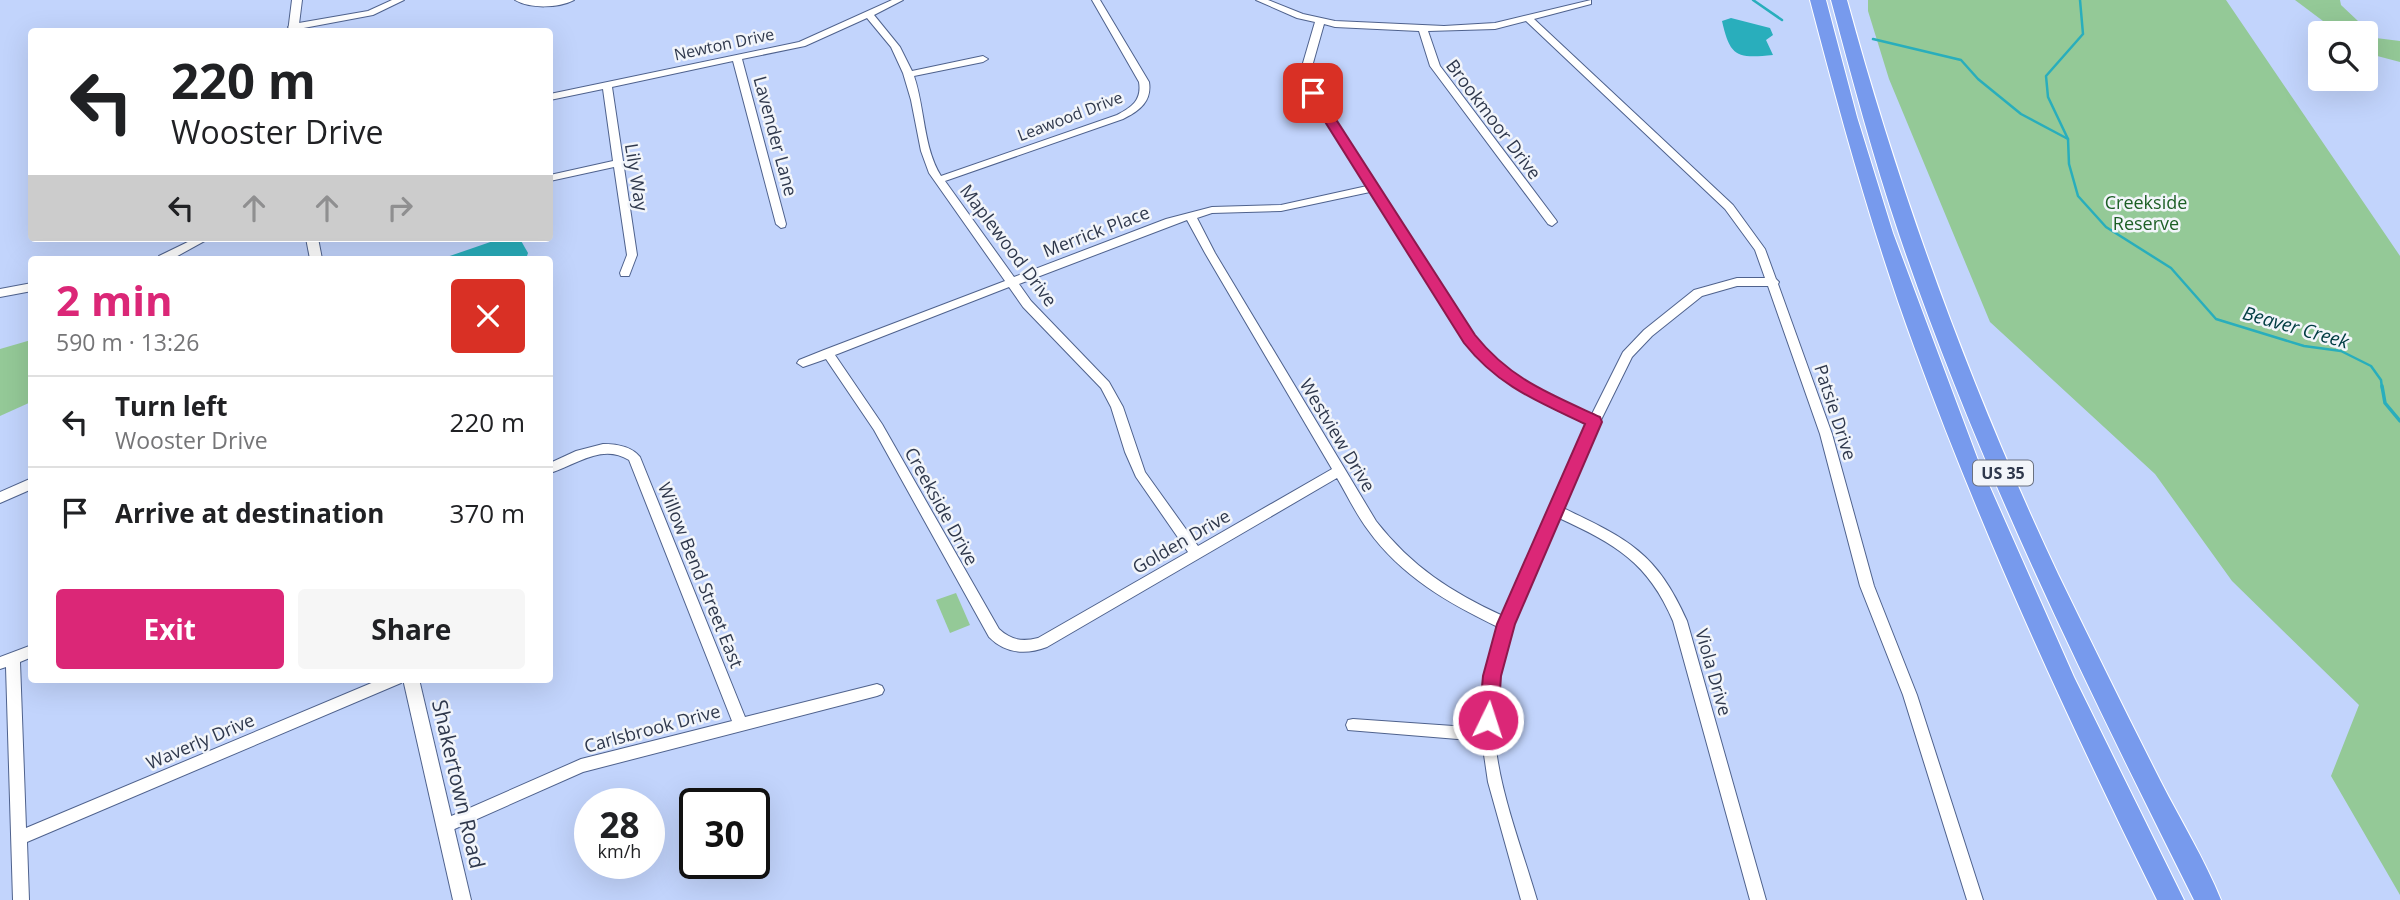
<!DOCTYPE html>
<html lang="en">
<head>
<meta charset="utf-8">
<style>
	:root { --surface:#fff; --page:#f6f6f6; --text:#202124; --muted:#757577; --line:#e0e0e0; --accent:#db2777 }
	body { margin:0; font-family:"Open Sans",sans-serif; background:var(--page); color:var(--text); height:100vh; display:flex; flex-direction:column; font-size:26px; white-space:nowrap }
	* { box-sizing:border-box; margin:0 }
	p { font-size:23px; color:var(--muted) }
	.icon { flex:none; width:38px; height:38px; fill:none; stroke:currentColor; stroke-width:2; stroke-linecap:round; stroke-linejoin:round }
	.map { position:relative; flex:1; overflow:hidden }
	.details { position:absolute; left:28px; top:256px; width:525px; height:427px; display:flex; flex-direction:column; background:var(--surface); border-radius:7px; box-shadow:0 7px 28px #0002 }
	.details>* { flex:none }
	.hud { position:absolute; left:28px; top:28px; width:525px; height:214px; border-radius:7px; box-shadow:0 7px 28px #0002; background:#fff; color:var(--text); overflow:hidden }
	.tools { position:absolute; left:2308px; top:21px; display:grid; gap:14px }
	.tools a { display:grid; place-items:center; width:70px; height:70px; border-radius:7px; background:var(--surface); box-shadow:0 7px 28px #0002; font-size:35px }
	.speed { position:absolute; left:574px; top:788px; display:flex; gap:14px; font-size:35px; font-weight:700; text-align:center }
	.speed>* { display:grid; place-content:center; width:91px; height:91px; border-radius:50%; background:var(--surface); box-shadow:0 7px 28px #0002; line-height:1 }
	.speed small { font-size:18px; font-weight:400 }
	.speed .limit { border:4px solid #111; border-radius:10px; background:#fff; color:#111 }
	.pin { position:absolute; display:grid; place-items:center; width:60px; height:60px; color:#fff; margin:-30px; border-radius:14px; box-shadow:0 4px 10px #0006 }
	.me { position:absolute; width:77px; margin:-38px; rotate:4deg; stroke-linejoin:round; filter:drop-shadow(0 0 5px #0008) }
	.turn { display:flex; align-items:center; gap:24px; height:147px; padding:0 28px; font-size:32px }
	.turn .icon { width:91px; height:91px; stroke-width:2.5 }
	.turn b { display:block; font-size:49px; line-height:60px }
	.lanes { display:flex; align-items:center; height:66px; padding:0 28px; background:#0003; justify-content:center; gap:35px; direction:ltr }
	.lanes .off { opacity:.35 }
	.round { display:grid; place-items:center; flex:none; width:74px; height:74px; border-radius:7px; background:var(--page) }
	.headline { display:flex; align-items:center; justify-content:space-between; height:119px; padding:0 28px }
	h1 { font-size:42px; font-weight:700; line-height:52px; color:var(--accent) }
	.action { display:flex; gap:14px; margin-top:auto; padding:14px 28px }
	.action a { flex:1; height:80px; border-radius:7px; background:var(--accent); color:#fff; font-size:28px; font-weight:700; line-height:80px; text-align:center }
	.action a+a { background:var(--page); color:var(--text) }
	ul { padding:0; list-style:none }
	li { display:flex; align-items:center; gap:21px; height:91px; padding:0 28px; border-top:2px solid var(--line) }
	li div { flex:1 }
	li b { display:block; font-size:26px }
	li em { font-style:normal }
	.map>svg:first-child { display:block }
	.green { fill:#94c997 }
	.water { fill:#29aebc }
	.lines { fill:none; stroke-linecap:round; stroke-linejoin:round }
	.stream-far1 { stroke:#29aebc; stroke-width:2.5 }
	.stream { stroke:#29aebc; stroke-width:3.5 }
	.minor-casing { stroke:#4f628d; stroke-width:2 }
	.tertiary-casing { stroke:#4f628d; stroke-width:2 }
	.motorway-casing { stroke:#fff; stroke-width:2 }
	.minor { fill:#fff; fill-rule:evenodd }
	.tertiary { fill:#fff; fill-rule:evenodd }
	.motorway { fill:#779aed; fill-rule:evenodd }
	.route { fill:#db2777; stroke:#8e194d; stroke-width:2 }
	.labels { text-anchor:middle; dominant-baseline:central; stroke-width:5; stroke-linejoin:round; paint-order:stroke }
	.far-street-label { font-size:16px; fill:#2f384c; stroke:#f2f5fa }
	.shield { fill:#f2f5fa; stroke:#6a7180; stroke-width:2 }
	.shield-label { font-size:16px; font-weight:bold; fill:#2f384c }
	.street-label { font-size:18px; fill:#2f384c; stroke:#f2f5fa }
	.park-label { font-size:18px; fill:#1d5f26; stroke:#f2f5fa }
	.water-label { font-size:19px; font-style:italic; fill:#003c42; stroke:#f2f5fa }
	.near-street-label { font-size:21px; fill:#2f384c; stroke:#f2f5fa }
</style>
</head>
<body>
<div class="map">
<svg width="2400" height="900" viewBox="0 0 2400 900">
	<rect width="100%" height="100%" fill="#c2d4fc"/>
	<g class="green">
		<path d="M1868,0h358l174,256v639l-69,-119 28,-71 -127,-124 -77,-107 -165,-152 -101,-243 -21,-68z"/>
		<path d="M2295,0h45l1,5 35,33 24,3v21l-34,-9v-20h-27z"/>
		<path d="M31,340v62l-31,14v-67z"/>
		<path d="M956,593l14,32 -20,8 -14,-33z"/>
	</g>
	<g class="water">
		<path d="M1731,18l39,10 3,7 -7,5 7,15c-37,4 -43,1 -51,-34z"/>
		<path d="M502,238l18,1 8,14 -2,6h-85z"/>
	</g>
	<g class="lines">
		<g class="stream-far1">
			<path d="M1753,0l29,20"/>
			<path d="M2080,0l3,34 -37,42 2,21 20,42 1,25 9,32 28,31 65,41 45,51 88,27 37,5 30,15 10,14 1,8"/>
			<path d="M1873,39l88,21 17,19 43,35 47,25"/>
		</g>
		<path class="stream" d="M2382,386l3,17 15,18"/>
		<g class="minor-casing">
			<g id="minor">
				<path d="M392,0h12l-31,15 -80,15 -5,-3 5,-3 75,-13z"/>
				<path d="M515,0h59c-15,8 -44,9 -59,0z"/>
				<path d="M892,0h11l-29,15 26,32 12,24 71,-15 5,3 -5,3 -69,14c11,32 9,71 27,100l176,-61c15,-8 25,-15 22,-33l-47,-82h8l49,82c3,19 -9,29 -26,37l-178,62 69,96 152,-58 46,-12 69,-2 86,-19 -59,-93 -5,-30 12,-41 -18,-4 -41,-18h12l35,14 32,7 109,5 51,-3 96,-23v4l-57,15 199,186 32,44 11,30 3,3 -1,2 54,150 42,152 43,109 66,205h-16l-64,-205 -43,-109 -40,-152 -52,-148h-31l-35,10 -50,40 -20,21 -32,65 -37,86c65,31 94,45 124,113l79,279h-16l-77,-279c-25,-59 -58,-77 -114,-103 -32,74 -72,148 -63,231 6,49 27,103 41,151h-16l-33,-118 -6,-41 -134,-11 -2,-5 2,-5 5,-1 129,9 3,-52 13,-49c-50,-24 -97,-51 -130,-97 -12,-16 -21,-35 -31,-52l-290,169c-21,8 -41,7 -58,-10l-115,-207 -48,-71 -23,8 -6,-4 2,-3 25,-10 181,-69 -76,-108 -8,-22 -10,-51 -8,-27 -12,-26 -24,-29 -62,28 -63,13 44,165 -1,3 -4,1 -5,-4 -43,-163 -121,26 25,168 -8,21h-8l-1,-3 7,-18 -13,-88 -64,14v-6l63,-14 -10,-72 -53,11v-6l249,-52zM1526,21l199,188 30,41 10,28h-28l-43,12 -50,40 -21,22 -32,64c-45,-20 -86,-42 -118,-80l-155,-243 -5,-30 11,-39 11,3 84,4 11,35 118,158 4,2 5,-4 -1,-2 -116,-154 -12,-35 67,-2zM1370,192l95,150c33,40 75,61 122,82l-84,192c-52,-24 -91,-49 -127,-95l-161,-268 -18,-35 15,-5 69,-2zM1187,220l18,33 127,216 -134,77 -53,-74 -22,-65 -14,-25 -78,-81 -12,-17zM1009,287l14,20 78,81 10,19 14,45 11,25 52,75 -150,86c-16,4 -27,2 -39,-9l-117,-205 -47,-69z"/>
				<path d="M196,238h14l-38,21h-14l1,-3z"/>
				<path d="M32,283v8l-32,6v-8z"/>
				<path d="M603,444c14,0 28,2 37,13l105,260 132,-33 5,2 2,4 -2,4 -5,2 -294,76 -133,59 -5,2 -5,-2 -3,-5 3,-5 141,-62 151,-38 -103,-261c-27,-17 -53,5 -79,13v-10l26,-12z"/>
				<path d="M32,478v11l-32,14v-11z"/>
				<path d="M32,645v12l-12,5 6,166 355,-149h22l-2,4 -374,159 2,58h-16l-7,-233 -6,2v-12z"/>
			</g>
		</g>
		<g class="tertiary-casing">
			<g id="tertiary">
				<path d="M292,0h10l-4,32h-10z"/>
				<path d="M306,238h12l4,21h-12z"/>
				<path d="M403,679h16l52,221h-18z"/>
			</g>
		</g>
		<g class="motorway-casing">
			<g id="motorway">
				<path d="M1810,0h16l31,117 36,116 85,227 96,217 110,223h-27c-89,-180 -173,-362 -242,-551 -42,-114 -74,-231 -105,-349z"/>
				<path d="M1831,0h16c54,198 124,389 211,574 34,70 68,139 103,208 20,39 44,78 60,118h-27c-109,-217 -217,-436 -295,-666 -26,-77 -47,-156 -68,-234z"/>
			</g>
		</g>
		<use href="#minor" class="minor"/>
		<use href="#tertiary" class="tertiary"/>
		<use href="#motorway" class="motorway"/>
	</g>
	<path class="route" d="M1313,89l6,4 156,242c35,44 75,59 125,82l2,5 -87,202 -14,52 -3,44 -3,6 -7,2 -6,-2 -3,-6 4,-44 14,-52 88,-200c-48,-23 -87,-38 -121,-81l-157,-250z"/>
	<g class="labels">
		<g class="far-street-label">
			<text transform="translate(724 44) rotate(-12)">Newton Drive</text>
			<text transform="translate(1070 116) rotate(-21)">Leawood Drive</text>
		</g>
		<rect class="shield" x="1973" y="460.5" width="60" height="25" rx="5"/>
		<g class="shield-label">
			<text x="2003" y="473">US 35</text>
		</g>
		<g class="street-label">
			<text transform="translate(1494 119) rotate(53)">Brookmoor Drive</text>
			<text transform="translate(776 136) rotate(75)">Lavender Lane</text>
			<text transform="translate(637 177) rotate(81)">Lily Way</text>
			<text transform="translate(1096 231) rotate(-21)">Merrick Place</text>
			<text transform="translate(1009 245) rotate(53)">Maplewood Drive</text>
			<text transform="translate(1836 412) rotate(72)">Patsie Drive</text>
			<text transform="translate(1338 435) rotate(59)">Westview Drive</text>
			<text transform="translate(942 506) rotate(61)">Creekside Drive</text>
			<text transform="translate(1181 541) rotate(-30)">Golden Drive</text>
			<text transform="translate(701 575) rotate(68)">Willow Bend Street East</text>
			<text transform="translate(1714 672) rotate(74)">Viola Drive</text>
			<text transform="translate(652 728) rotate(-15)">Carlsbrook Drive</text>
			<text transform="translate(200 741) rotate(-23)">Waverly Drive</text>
		</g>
		<g class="park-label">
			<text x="2146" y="202">Creekside<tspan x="2146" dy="21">Reserve</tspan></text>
		</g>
		<g class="water-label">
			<text transform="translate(2296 327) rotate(16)">Beaver Creek</text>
		</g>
		<g class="near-street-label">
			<text transform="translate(459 784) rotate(77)">Shakertown Road</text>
		</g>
	</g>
</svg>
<div class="tools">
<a><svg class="icon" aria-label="search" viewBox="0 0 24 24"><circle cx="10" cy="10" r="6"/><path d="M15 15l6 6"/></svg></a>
</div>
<div class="speed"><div>28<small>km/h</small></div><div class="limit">30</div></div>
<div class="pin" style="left:1313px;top:93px;background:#d93025"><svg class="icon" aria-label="arrive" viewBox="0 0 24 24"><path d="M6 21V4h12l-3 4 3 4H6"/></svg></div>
<svg class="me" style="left:1488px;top:720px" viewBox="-20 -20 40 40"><circle r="17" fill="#db2777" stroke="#fff" stroke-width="3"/><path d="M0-11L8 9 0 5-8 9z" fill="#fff"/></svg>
<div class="hud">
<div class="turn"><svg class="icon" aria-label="left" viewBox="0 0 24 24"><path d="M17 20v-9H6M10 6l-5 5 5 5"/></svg><div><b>220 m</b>Wooster Drive</div></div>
<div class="lanes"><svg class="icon" aria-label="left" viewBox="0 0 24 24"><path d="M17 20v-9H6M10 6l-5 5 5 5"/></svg><svg class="icon off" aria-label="ahead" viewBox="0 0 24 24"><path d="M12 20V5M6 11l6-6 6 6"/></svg><svg class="icon off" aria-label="ahead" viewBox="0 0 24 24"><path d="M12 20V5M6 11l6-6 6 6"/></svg><svg class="icon off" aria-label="right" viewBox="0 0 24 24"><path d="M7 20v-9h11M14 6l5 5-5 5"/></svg></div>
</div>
<section class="details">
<div class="headline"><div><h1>2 min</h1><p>590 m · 13:26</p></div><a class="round" style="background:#d93025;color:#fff"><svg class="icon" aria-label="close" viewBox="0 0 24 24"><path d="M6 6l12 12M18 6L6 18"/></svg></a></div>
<ul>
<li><svg class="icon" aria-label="left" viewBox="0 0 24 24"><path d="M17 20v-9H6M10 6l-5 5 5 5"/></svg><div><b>Turn left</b><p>Wooster Drive</p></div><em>220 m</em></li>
<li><svg class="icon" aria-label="arrive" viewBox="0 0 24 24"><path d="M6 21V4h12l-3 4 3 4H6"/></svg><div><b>Arrive at destination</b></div><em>370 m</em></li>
</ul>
<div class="action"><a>Exit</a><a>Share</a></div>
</section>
</div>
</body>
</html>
